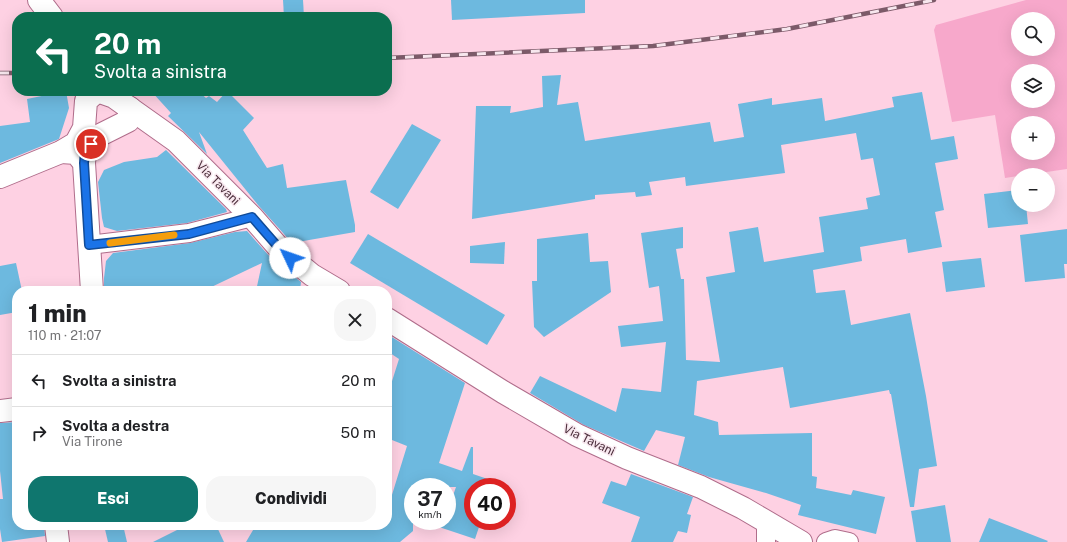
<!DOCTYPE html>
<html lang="it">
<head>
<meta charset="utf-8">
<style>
	:root { --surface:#fff; --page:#f6f6f6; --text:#202124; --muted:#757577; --line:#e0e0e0; --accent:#0f766e }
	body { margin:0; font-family:"Public Sans",sans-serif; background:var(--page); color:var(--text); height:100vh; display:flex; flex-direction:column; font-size:15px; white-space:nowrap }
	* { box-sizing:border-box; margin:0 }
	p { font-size:13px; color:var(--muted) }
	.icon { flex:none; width:22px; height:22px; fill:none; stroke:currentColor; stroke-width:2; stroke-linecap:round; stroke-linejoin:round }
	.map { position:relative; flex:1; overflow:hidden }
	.panel { position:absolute; left:12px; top:286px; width:380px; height:244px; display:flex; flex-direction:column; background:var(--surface); border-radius:16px; box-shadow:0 4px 16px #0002 }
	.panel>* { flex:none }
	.top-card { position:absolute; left:12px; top:12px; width:380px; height:84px; border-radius:16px; box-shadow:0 4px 16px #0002; background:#0b6e4f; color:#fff; overflow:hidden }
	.tools { position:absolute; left:1011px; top:12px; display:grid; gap:8px }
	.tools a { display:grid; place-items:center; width:44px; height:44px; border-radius:50%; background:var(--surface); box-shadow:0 4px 16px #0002; font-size:20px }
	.speed { position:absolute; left:404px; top:478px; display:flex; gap:8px; font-size:20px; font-weight:700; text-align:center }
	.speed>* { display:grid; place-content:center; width:52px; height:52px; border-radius:50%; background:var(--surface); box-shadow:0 4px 16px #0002; line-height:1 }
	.speed small { font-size:10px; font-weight:400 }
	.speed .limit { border:6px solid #d22; background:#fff; color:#111 }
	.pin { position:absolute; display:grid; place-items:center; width:34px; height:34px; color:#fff; margin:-17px; border:2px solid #fff; border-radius:50%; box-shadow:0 1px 4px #0007 }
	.me { position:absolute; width:44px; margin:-22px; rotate:312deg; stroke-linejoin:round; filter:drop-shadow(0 0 3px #0008) }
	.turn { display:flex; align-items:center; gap:14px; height:84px; padding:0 16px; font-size:18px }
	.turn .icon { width:52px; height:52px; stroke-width:2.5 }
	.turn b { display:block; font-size:28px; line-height:34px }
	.round { display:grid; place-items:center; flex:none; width:42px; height:42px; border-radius:16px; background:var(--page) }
	.summary { display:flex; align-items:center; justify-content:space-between; height:68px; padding:0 16px }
	h1 { font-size:24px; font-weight:800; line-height:30px }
	.cta { display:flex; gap:8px; margin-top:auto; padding:8px 16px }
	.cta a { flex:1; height:46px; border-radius:16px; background:var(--accent); color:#fff; font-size:16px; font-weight:800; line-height:46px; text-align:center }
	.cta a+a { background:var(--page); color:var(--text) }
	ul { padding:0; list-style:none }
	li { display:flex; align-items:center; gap:12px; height:52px; padding:0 16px; border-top:1px solid var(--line) }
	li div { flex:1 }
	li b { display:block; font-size:15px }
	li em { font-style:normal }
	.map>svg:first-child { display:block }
	.green { fill:#f7a8cb; fill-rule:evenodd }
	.building { fill:#6db9df }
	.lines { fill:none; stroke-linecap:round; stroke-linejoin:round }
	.street-casing { stroke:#b06d8b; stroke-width:20 }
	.secondary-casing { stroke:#b06d8b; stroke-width:24 }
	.street { stroke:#fff; stroke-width:18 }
	.secondary { stroke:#fff; stroke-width:22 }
	.rail-casing { stroke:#7c5a69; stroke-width:4.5 }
	.rail { stroke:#f7e7ee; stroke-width:3; stroke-dasharray:9; stroke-linecap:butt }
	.route-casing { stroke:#114b97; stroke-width:10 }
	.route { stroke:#1a73e8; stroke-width:7 }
	.slow { stroke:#f59e0b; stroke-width:7 }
	.labels { text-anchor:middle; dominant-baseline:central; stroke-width:3; stroke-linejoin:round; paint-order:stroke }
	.street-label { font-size:12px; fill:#492c39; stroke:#f7e7ee }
</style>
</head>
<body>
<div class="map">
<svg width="1067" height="542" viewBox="0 0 1067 542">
	<rect width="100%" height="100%" fill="#fed1e3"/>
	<path class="green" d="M1026,0h41v169l-62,9 -10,-63 -43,7 -18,-92 2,-5zM1018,19h30v30h-30zM1018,71h30v30h-30zM1018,123h30v30h-30z"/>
	<g class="building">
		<path d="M283,0h20l1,17h-20z"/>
		<path d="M451,0h134v13l-133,7z"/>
		<path d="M561,75l-4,30 21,-3 7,39 125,-19 4,20 30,-5 -6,-33 34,-6v7l50,-7 3,23 69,-14 -2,-10 30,-5 9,48 23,-4 4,23 -23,4 9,47 -9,2 7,35 -34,6 -2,-14 -46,8 2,14 -49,9 3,23 29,-3 6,35 59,-12 16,83 11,70 -18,3 -5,38h-4l-19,-113h-1l-1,-4 -99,18 -7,-41 -86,14 -3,34 24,7 1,13 93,-2v43l5,1 -1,11 35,7 2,-5 32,7 -9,37 -78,-19 3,-10 -35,-12 -57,-16 -31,-12 7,-28 -29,-7 -12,21 -60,-26 -54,-32 10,-17 76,36 6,-24 39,4 5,-50 -45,5 -3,-21 45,-5 -4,-35 -10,2 -8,-55 42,-6v21l-7,1 5,30h3l2,81 34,2 -14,-85 29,-5 -6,-40 29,-5 6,35 60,-10 -5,-35 49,-8 -2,-11 14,-3 -7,-37 -12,2 -5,-27 -75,12 4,28 -99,13 -1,-9 -36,5 3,13 -16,2 -1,-5 -40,3v4l-123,20 4,-113h35l-1,7 33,-6 -1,-31z"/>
		<path d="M66,91l3,17 -10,31 -59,24v-37l30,-4 -3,-23z"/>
		<path d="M151,91h36l6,5 6,-4 7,6 3,-2 8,6 10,-11 27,27 -11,12 24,38 16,-4 4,24 59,-8 9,45v7l-63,11 -34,-38 -59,-73 8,22 -39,-38 3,-3z"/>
		<path d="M412,124l29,16 -43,69 -28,-17z"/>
		<path d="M166,150l60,59 1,3 -40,11 -70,8 -13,-4 -2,-9 -4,-36 6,-12 20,-8 33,-5z"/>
		<path d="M1018,190v15h8l2,19 -40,4 -4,-34z"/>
		<path d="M1067,229v35h-3l1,14 -40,4 -5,-47z"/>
		<path d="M247,231l24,27 30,24 -1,9h-44l6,-28 -59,28h-99v-13l2,-17 7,-8 77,-10 45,-11z"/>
		<path d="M588,233l2,29 18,-1 3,31 -67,45 -10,-10 -2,-46h5v-42z"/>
		<path d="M368,234l137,81 -18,30 -137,-82z"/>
		<path d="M505,242l-1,22 -34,-1v-17z"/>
		<path d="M981,258l4,29 -39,5 -4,-30z"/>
		<path d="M16,263l6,28h-5v21l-17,3v-49z"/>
		<path d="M387,334l78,49 -26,80 23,8 9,-24h2v27l29,10v3h-29v34h8l-6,18 -45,-15 1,-3h16v-8l9,-26h-43v44l-13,11h-154l10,-17h131v-14l20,-65 -20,-8v-41l12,-38 -12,-8z"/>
		<path d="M17,422v103h27l1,11 -43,6 -2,-13v-30h3l-3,-28v-48z"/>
		<path d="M631,474l62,23 -6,17 4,1 -4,18 -9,-2 -5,11h-42l9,-25 -38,-14 9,-22 15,5z"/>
		<path d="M945,505l6,37h-35l-5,-31z"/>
		<path d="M989,518l59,23 -1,1h-68z"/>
		<path d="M104,525h19l4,17h-19z"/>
		<path d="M187,525h29l8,17h-71z"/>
	</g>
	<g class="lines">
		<g class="street-casing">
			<g id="street">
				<path d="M89,245l100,-12 63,-16"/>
				<path d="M766,542v-21"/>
				<path d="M826,542l9,-3 14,3"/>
			</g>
		</g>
		<g class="secondary-casing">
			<g id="secondary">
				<path d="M39,0l13,17"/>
				<path d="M97,91l17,6 62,44 76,76 27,31 33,27 27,16"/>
				<path d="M61,152l15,1 8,10 8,128"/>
				<path d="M84,163l1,-12 11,-14 32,-16 2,-13"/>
				<path d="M0,177l61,-25 15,-9 8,-15 2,-27 11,-10"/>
				<path d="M387,319l116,73 74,43 50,23 74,29 42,21 58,34"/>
				<path d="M0,411l17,-2"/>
				<path d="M56,525l2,17"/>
			</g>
		</g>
		<use href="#street" class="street"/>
		<use href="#secondary" class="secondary"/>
		<g class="rail-casing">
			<g id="rail">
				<path d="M387,58l266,-12 134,-17 147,-29"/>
				<path d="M0,73h17"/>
			</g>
		</g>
		<use href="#rail" class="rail"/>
	</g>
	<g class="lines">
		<g class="route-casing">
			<path id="route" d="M91,144l-6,7 -1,12 5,82 100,-11 63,-17 27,31 11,10"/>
		</g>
		<use href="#route" class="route"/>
		<path class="slow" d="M110,243l64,-8"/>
	</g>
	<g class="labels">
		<g class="street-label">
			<text transform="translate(218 183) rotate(45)">Via Tavani</text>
			<text transform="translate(589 440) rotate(26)">Via Tavani</text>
		</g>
	</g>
</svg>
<div class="tools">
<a><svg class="icon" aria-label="search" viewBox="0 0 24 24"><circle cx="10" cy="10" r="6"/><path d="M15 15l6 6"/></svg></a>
<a><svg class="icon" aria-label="layers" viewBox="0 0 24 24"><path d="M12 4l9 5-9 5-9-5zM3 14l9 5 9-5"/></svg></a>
<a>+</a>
<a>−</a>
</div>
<div class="speed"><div>37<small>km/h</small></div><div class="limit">40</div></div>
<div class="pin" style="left:91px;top:144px;background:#d93025"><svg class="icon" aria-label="arrive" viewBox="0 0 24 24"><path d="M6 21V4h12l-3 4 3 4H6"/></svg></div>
<svg class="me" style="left:290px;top:258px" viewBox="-20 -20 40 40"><circle r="19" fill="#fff"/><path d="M0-13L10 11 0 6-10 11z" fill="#1a73e8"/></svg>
<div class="top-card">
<div class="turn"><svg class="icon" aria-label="left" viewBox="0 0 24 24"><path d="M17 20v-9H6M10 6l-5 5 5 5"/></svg><div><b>20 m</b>Svolta a sinistra</div></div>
</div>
<section class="panel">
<div class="summary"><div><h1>1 min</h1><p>110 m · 21:07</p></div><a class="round"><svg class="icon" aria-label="close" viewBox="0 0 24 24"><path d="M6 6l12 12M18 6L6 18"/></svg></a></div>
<ul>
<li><svg class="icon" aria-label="left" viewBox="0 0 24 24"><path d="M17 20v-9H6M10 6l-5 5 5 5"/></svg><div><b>Svolta a sinistra</b></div><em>20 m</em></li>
<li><svg class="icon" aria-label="right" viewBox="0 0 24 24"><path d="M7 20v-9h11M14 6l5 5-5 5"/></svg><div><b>Svolta a destra</b><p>Via Tirone</p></div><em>50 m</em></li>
</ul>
<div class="cta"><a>Esci</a><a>Condividi</a></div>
</section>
</div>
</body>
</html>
